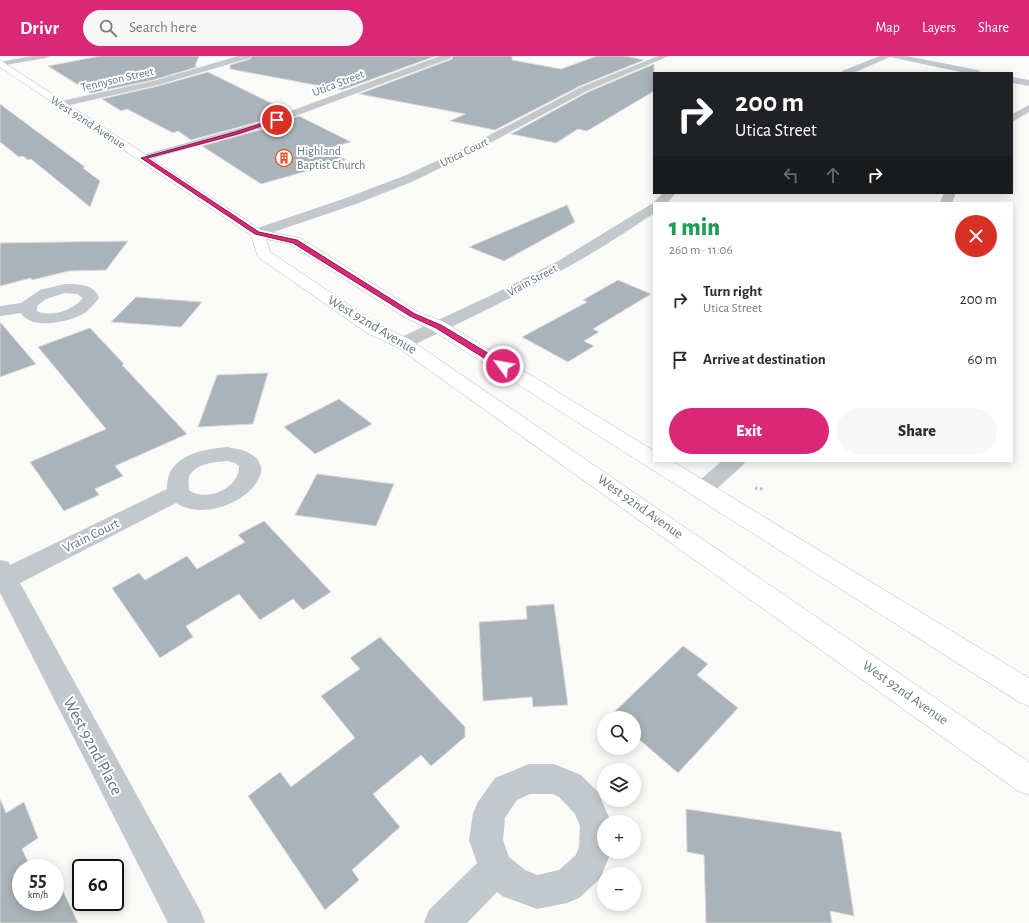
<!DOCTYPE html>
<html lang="en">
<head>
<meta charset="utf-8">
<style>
	:root { --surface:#fff; --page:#f7f7f7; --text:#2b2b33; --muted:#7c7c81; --accent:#db2777 }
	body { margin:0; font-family:"Alegreya Sans",sans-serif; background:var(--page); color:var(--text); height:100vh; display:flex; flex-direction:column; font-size:15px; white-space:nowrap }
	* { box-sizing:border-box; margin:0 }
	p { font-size:13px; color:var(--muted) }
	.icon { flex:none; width:22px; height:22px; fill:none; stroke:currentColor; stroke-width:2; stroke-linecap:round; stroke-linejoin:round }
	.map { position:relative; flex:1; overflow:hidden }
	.panel { position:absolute; left:653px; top:146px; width:360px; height:260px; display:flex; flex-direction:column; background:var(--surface); border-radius:0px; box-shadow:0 2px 10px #0003 }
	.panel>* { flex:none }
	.hud { position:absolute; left:653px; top:16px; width:360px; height:122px; border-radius:0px; box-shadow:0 2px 10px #0003; background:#202124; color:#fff; overflow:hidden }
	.tools { position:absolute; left:597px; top:655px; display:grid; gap:8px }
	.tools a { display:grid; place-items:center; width:44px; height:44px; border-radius:50%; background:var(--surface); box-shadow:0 2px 10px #0003; font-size:20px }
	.speed { position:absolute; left:12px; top:803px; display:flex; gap:8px; font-size:20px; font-weight:700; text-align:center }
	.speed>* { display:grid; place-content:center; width:52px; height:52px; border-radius:50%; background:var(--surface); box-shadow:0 2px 10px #0003; line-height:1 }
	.speed small { font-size:10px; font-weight:400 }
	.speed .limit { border:2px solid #111; border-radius:6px; background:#fff; color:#111 }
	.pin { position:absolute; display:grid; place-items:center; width:34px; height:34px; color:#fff; margin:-17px; border:2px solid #fff; border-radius:50%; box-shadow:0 1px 4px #0007 }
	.me { position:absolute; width:44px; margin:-22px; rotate:302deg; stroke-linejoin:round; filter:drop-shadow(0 0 3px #0008) }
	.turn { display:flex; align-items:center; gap:14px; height:84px; padding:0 16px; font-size:18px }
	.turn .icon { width:52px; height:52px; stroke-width:2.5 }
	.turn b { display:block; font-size:28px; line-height:34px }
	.lanes { display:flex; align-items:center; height:38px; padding:0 16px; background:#0003; justify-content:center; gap:20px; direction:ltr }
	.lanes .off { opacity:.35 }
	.round { display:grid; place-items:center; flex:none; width:42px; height:42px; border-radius:21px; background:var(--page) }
	.head { display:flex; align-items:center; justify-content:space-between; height:68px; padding:0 16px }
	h1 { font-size:24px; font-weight:800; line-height:30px; color:#1e9e55 }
	.primary-button { display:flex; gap:8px; margin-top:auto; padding:8px 16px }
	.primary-button a { flex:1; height:46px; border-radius:24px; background:var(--accent); color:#fff; font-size:16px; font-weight:800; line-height:46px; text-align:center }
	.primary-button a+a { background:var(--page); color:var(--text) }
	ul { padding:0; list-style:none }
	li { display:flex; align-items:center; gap:12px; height:60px; padding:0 16px }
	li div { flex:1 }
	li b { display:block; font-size:15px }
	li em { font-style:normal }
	header { display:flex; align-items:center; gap:24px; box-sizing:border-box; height:56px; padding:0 20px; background:var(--accent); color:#fff }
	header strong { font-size:19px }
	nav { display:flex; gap:22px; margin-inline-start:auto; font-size:14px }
	.search { width:280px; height:36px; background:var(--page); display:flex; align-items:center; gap:10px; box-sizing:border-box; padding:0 14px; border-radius:22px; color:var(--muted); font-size:15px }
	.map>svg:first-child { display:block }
	.building { fill:#aab3b9; stroke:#dcdcda }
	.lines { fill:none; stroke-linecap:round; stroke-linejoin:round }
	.major-casing { stroke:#b5babe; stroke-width:1 }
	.path-far1 { stroke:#bbbfc2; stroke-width:2; stroke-dasharray:2 2; stroke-linecap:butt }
	.path { stroke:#bbbfc2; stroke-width:3; stroke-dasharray:2.5 2.5; stroke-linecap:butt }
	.minor { fill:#c3c8cc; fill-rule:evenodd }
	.major { fill:#fff; fill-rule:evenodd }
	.route { fill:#db2777; stroke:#8e194d }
	.labels { text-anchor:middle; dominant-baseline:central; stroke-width:4; stroke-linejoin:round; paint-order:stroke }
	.far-street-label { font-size:12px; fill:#657683; stroke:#fff }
	.far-poi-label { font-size:12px; fill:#657683; stroke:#fff; text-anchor:start }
	.street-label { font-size:14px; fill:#657683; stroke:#fff }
	.near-street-label { font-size:17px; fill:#657683; stroke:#fff }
</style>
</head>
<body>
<header>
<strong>Drivr</strong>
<div class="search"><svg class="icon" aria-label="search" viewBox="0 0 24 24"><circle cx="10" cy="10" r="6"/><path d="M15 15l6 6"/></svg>Search here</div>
<nav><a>Map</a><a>Layers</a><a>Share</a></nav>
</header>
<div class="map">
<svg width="1029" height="867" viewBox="0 0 1029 867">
	<rect width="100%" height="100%" fill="#fafaf8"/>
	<g class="building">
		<path d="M100,0h99l-4,10 2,1 -44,13 -62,13 -43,-27z"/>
		<path d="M252,0h184l-94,34 -112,-21v-4l20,-6z"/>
		<path d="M453,0h59v4l49,9 36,-13h28l19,4 -64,26 -85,44 -45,-9 15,-7 -106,-20 93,-35z"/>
		<path d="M654,8v27l-67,40 -9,-2 -22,14 -45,-9 77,-42z"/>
		<path d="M208,16l79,39 -29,11 -67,18 -13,-9 -5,2 -46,-24 -6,2 -19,-12 56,-13z"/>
		<path d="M0,48l85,63 -2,1 17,13 -10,26 -59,-48 -3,1 -5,-4 -4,1 -19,-15z"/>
		<path d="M299,60l52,26 -27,7 22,11 -85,24 -59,-38 64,-18z"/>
		<path d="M567,149l8,17 -71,39 -35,-14z"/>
		<path d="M128,185l-22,29 -37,1 -37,9 -1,-2 -31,8v-43z"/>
		<path d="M618,224l33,14 -58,35 6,3 -15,9 10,5 -26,16 -46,-25 65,-35 -4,-2z"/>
		<path d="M136,241l66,5 -21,25 -70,-5z"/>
		<path d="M0,266l36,42 -36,13z"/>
		<path d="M90,272l34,36 -2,1 65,69 -72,32 8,10 -28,13 4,6 -35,16 -34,-49 76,-33 -68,-82z"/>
		<path d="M268,317l-15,51 -55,3 19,-52z"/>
		<path d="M339,343l33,25 -57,30 -31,-27z"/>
		<path d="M317,418l77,10 -18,42 -81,-11z"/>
		<path d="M264,465l67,71 -28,18 -10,-11 -33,21 -21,-26 -53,32 7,11 -33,21 -48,-70 27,-15 6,7 42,-24 10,13 48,-27 -7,-7z"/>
		<path d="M554,548l14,101 -35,2 -1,-10 -49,4 -4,-79 48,-3 -1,-13z"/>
		<path d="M380,581l85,90v10l-34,29 -10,-11 -48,39 27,33 -48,43 7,10 -34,30 -77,-114 32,-24 11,15 64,-49 -34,-42 39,-27 -10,-11z"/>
		<path d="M683,590l25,18 -11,11 41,33 -60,65 -44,-38v-17h-26z"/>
		<path d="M0,743l6,14 18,-11 14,36 -16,11 9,19h-10v34h34v-6l8,-5 15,32h-78z"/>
		<path d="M686,753l155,23 13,84 -24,-5 2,12h-126l-2,-68 -17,-3z"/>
	</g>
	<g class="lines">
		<g class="major-casing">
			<path id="major" d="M0,4l261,170 39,8 118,74 26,10 210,129v10h18l357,217v28l-10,-4 -587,-372 -26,-12 -116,-74 -24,-5 4,13 109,73 30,14 620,423v33l-11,-4 -621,-444 -30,-14 -109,-76 -7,-22 -251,-168z"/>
		</g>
		<path class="path-far1" d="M755,432h4"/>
		<path class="path" d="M755,432l8,1"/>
		<g class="minor">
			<path d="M32,0h18l-4,2 -46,8v-4z"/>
			<path d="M238,0h13l-1,2 -92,27 -97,22 -5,-3 5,-3 92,-20z"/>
			<path d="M440,0h12l-1,2 -185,69 -123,34 -4,-1 -2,-2 2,-2 119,-33z"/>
			<path d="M658,0h11l-82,35 -112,60 -61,30 -58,23 -94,32 -5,1 -5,-1 -2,-3 2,-3 94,-32 60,-23 61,-28 114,-60z"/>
			<path d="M880,0h26l72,14 4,3h-17l-75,-16 -37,16h-12l1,-2z"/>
			<path d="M1012,21l17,3v6l-17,-3z"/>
			<path d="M1029,49v7l-17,10v-8z"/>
			<path d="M663,137h13l-9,10h-13v10c-77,54 -160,94 -245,134l-6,1 -6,-1 -3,-4 3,-4 97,-45 64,-33 95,-58z"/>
			<path d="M944,137h12l-4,10h-12z"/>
			<path d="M65,228c12,0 30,0 34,14 -4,5 -8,10 -13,14 -14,10 -55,19 -65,1l-21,3v-10l21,-3 19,-13zM65,237l12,1 6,4c-10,12 -31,20 -46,13v-5l9,-7z"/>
			<path d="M228,391c7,2 15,2 21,6 41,22 -32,76 -73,50l-156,80 180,327 5,13h-37l-168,-330v-33l9,2 1,3 157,-76c-1,-33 34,-40 61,-42zM228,405l7,2 4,3c1,22 -33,37 -50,24 0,-4 -1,-9 0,-13 6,-14 26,-15 39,-16z"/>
			<path d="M722,405h24l-4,5 -32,29 -8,3 -8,-3 -3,-5 3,-5z"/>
			<path d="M529,708h25l27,11 17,17 13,30h-7v30h7l-11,27 -21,19 -12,5 -30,6 -35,-13 -5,-4 -30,31h-43l5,-13 48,-47 -8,-23 4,-27 5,-11 17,-24zM530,738h23l6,3 16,17 5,12 -1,21 -3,8 -17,15 -22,5 -12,-5 -16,-13 -6,-17 2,-22 12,-18z"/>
		</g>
		<use href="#major" class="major"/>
	</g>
	<path class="route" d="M275,63l4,1 -41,14 -91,24 112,74 38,8 118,74 26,11 65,39v4h-6l-64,-40 -26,-12 -117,-73 -38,-9 -114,-76 94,-26z"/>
	<defs>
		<g id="building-ring" transform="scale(0.9)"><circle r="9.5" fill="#fff" stroke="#e4572e" stroke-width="1.5"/><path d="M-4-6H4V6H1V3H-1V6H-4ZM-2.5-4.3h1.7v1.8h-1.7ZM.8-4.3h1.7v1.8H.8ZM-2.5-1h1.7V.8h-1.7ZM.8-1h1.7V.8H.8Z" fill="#e4572e"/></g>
	</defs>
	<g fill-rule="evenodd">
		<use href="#building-ring" x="284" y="102"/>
	</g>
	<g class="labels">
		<g class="far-street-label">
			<text transform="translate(117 23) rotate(-13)">Tennyson Street</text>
			<text transform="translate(338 27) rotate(-21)">Utica Street</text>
			<text transform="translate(88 66) rotate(33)">West 92nd Avenue</text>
			<text transform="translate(464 96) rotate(-26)">Utica Court</text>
			<text transform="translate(532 224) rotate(-28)">Vrain Street</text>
		</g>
		<g class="far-poi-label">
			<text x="297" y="95">Highland<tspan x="297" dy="14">Baptist Church</tspan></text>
		</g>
		<g class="street-label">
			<text transform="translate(372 269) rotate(31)">West 92nd Avenue</text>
			<text transform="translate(640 451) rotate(35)">West 92nd Avenue</text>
			<text transform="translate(91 480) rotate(-26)">Vrain Court</text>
			<text transform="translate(905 637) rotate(35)">West 92nd Avenue</text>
		</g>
		<g class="near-street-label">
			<text transform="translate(93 690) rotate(62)">West 92nd Place</text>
		</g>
	</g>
</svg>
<div class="tools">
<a><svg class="icon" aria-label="search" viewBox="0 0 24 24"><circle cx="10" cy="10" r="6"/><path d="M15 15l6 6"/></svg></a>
<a><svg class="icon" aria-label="layers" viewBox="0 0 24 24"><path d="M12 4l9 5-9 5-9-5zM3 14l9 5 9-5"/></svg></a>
<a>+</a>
<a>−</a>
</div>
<div class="speed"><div>55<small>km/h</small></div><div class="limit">60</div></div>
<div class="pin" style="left:277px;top:64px;background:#d93025"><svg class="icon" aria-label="arrive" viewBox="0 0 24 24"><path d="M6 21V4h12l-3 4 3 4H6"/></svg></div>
<svg class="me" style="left:503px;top:310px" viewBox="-20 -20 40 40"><circle r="17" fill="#db2777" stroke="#fff" stroke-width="3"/><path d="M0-11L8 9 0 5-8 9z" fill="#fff"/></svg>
<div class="hud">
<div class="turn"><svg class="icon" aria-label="right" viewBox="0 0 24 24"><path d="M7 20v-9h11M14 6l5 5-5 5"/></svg><div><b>200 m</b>Utica Street</div></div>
<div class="lanes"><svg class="icon off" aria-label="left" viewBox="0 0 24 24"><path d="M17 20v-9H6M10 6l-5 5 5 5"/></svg><svg class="icon off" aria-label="ahead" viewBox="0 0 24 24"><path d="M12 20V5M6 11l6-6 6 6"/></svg><svg class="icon" aria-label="right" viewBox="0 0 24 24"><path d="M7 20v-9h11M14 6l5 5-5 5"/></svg></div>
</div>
<section class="panel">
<div class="head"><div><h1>1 min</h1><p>260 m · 11:06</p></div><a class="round" style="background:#d93025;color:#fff"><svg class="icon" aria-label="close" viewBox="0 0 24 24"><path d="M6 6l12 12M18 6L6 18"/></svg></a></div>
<ul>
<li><svg class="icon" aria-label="right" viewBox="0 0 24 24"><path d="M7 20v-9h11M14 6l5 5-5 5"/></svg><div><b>Turn right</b><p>Utica Street</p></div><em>200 m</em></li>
<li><svg class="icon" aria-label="arrive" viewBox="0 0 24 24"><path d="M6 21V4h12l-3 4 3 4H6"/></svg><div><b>Arrive at destination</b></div><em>60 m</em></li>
</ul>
<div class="primary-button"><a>Exit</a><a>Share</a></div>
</section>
</div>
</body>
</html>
